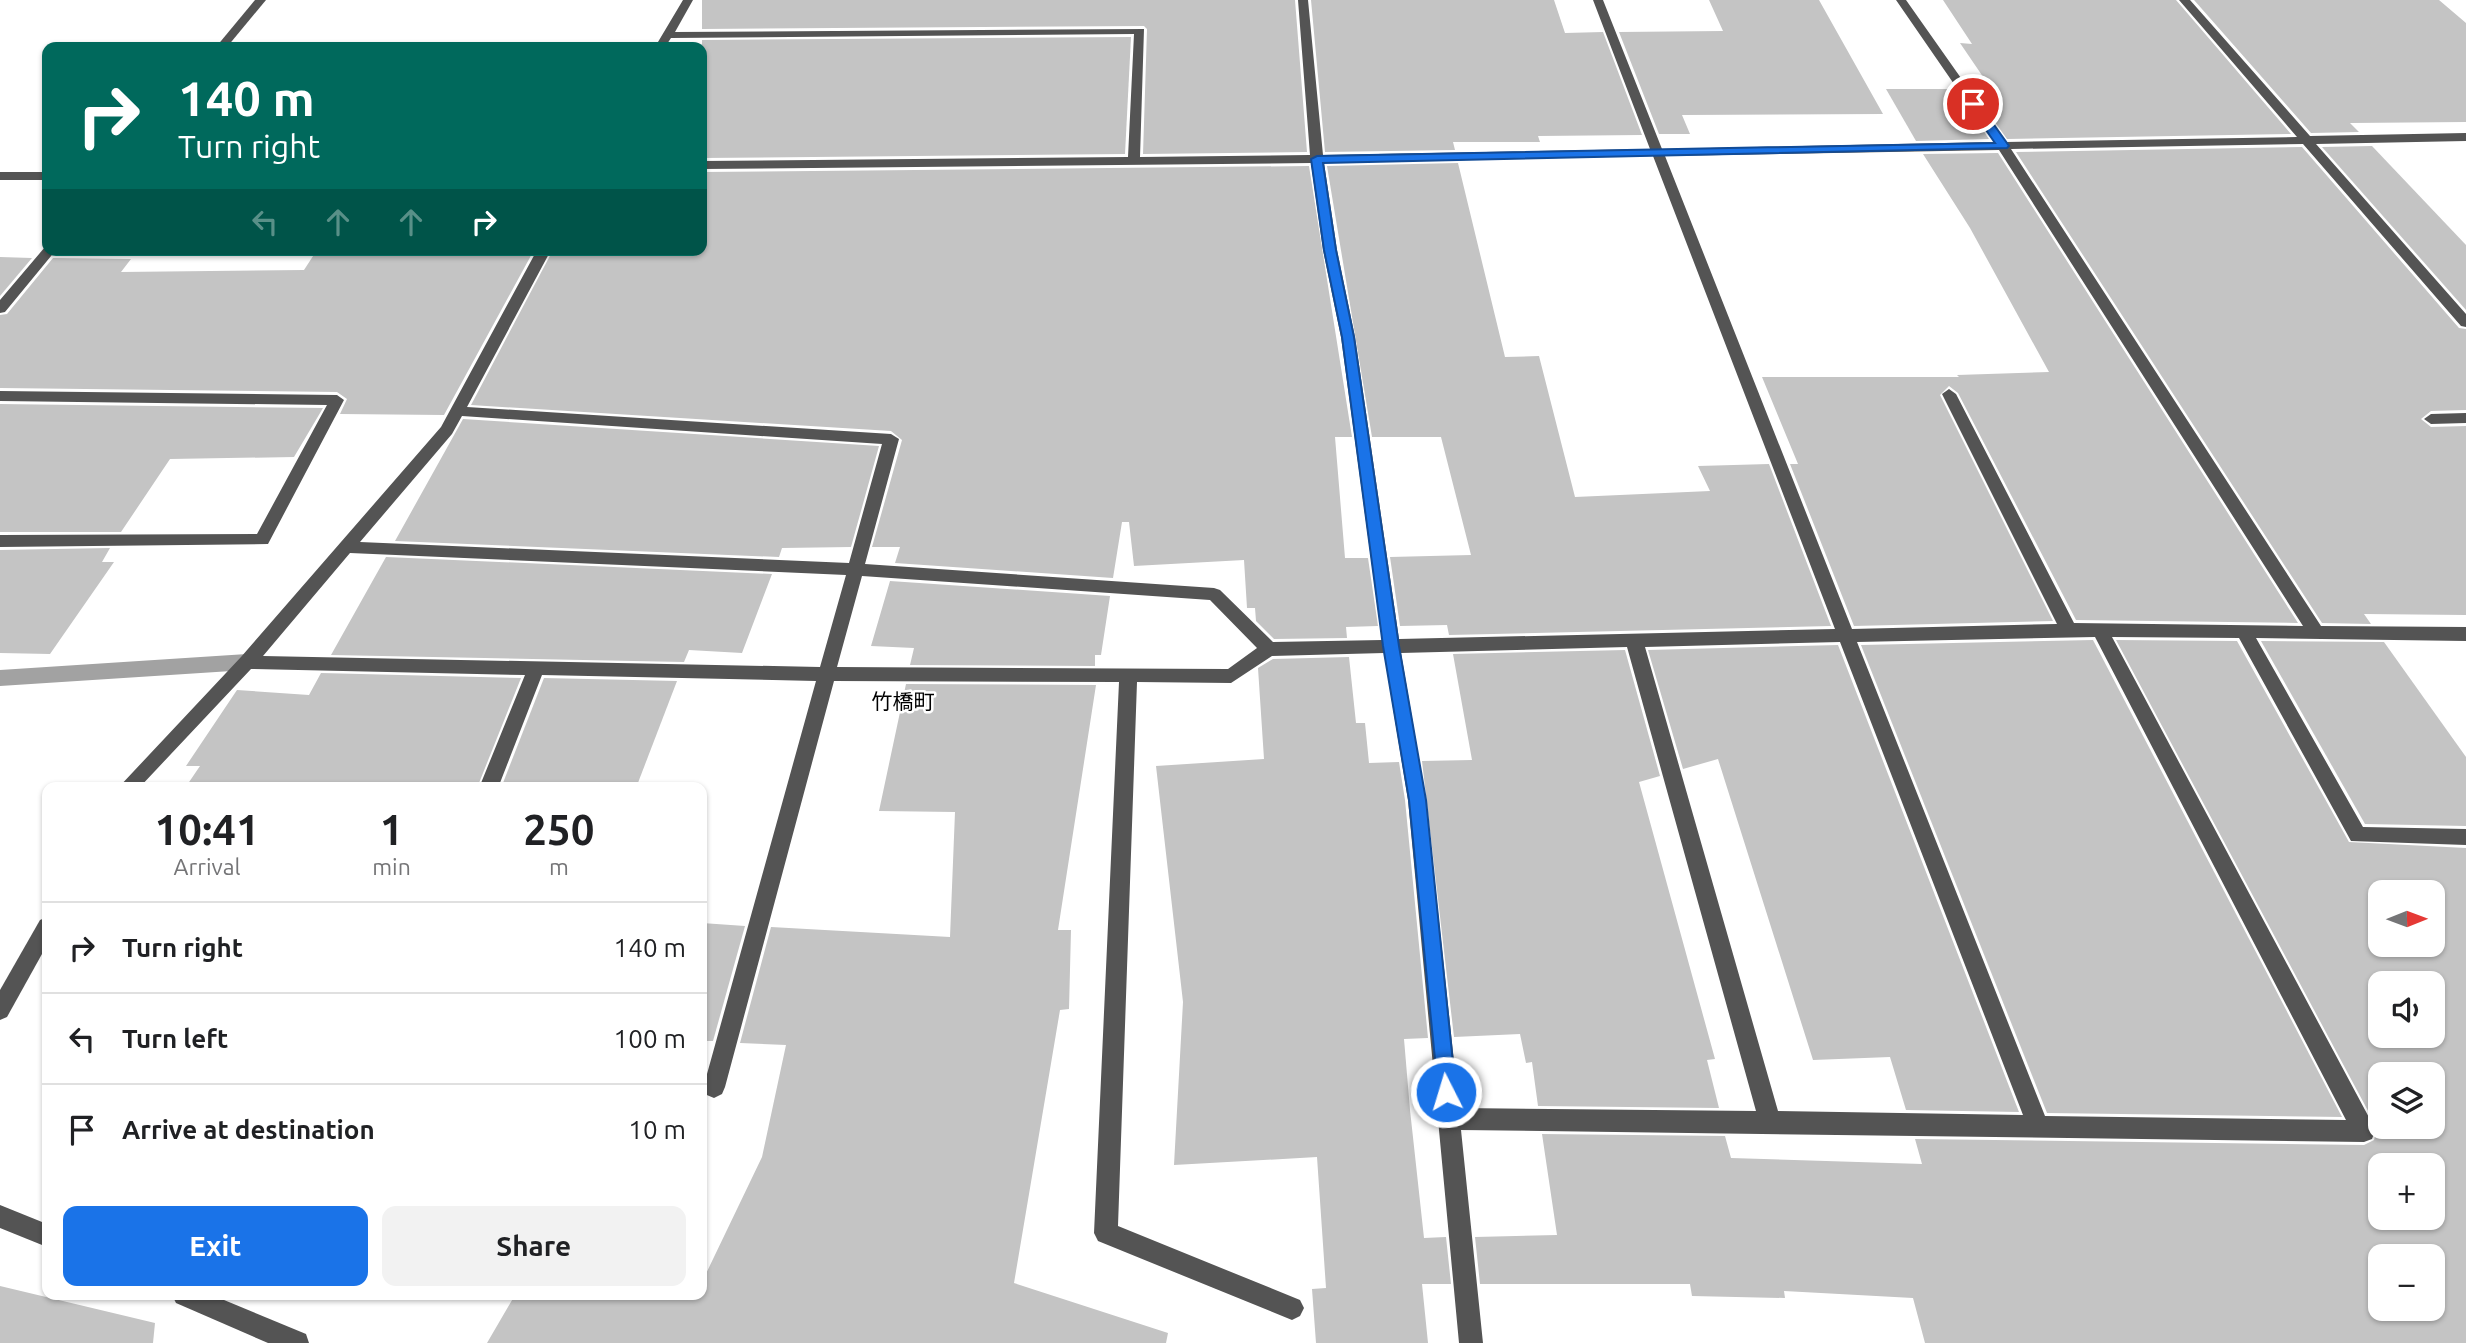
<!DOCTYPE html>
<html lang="en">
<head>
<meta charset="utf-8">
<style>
	:root { --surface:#fff; --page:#f2f2f2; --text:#202124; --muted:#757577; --line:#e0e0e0; --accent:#1a73e8 }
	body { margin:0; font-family:Ubuntu,"Noto Sans JP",sans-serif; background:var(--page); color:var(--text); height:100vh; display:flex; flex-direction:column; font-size:26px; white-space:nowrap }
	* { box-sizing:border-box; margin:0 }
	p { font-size:23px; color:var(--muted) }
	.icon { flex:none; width:38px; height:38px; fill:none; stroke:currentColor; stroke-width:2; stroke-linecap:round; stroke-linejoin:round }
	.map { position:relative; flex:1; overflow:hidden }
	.drawer { position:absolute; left:42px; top:782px; width:665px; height:518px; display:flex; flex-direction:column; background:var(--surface); border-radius:14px; box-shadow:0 2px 5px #0004 }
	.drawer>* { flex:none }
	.banner { position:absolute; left:42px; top:42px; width:665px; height:214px; border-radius:14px; box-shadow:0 2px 5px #0004; background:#00695c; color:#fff; overflow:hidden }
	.needle { width:46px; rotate:89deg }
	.fabs { position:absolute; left:2368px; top:880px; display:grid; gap:14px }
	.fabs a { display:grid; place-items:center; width:77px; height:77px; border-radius:14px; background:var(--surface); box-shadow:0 2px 5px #0004; font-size:35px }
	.pin { position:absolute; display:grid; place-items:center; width:60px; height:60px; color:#fff; margin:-30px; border:4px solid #fff; border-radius:50%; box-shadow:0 2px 7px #0007 }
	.me { position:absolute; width:77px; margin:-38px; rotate:355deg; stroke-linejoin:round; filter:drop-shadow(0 0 5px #0008) }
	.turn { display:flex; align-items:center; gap:24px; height:147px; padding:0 21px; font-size:32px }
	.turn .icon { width:91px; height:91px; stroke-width:2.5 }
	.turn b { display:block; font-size:49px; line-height:60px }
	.lanes { display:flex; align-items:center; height:66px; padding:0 21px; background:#0003; justify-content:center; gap:35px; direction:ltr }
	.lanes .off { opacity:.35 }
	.eta { display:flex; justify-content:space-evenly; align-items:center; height:119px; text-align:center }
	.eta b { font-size:42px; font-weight:700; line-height:49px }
	.primary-button { display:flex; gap:14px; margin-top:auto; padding:14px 21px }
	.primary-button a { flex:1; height:80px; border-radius:14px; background:var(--accent); color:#fff; font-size:28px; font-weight:700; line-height:80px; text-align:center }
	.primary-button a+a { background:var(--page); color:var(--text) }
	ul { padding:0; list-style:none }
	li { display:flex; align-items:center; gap:21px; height:91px; padding:0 21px; border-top:2px solid var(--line) }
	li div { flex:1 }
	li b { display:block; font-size:26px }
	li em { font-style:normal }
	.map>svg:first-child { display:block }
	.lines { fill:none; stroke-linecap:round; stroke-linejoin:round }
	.stream { fill:#a2a2a2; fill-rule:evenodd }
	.building { fill:#c4c4c4; fill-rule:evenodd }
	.minor { fill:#545454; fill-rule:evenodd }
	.route { fill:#1a73e8; stroke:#114b97; stroke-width:2 }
	.labels { text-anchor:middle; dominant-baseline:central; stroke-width:5; stroke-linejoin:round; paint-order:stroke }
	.neighbourhood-label { font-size:21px; fill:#000; stroke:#fff }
</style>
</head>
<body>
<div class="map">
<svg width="2466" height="1343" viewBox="0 0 2466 1343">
	<rect width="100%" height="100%" fill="#fff"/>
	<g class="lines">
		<path class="stream" d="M247,654l7,3 3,5 -3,5 -7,3 -247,16v-16z"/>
	</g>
	<g class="building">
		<path d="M702,0h593l12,152 -164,2 4,-125 -3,-3 -442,3z"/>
		<path d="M1311,0h243l11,33 38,-1 39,103 -104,1 2,6h-87l2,8 -130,2z"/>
		<path d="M1709,0h110l64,114 -201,1 8,19h-31l-40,-102 104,-1z"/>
		<path d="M1943,0h233l115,134 -284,5 -35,-49h20l-32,-47 12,1z"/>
		<path d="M2194,0h245l27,23v99l-116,1 9,9 -48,1z"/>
		<path d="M1131,37l-6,117 -423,4v-118z"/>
		<path d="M1886,89h69l34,50 -73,2z"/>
		<path d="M2372,146l94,99v65l-144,-163z"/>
		<path d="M2302,147l157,181 7,1v81l-35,1 -10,8 10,8 35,-1v189l-102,-1 7,10 -49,-1 -306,-471z"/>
		<path d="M1998,153l300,470 -222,-3 -118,-227 -9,-7 -9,9 113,226 -199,5 -64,-162h8l-36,-87h197l-2,-2 92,-3 -79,-144 -47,-74z"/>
		<path d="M1458,163l47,194 34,-1 36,141 135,-6 -12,-25 71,-2 62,162 -382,9 -2,-10 -47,1 -10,-69 81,-2 -30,-118h-69l-45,-271z"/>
		<path d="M1309,166l43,271h-17l10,121h23l10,68 -32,1 1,11 -73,1 -18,-18 -1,-13h-8l-3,-48 -110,6 -5,-44h-7l-9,56 -218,-15 5,-16h-28l30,-107 -11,-9 -420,-26 82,-155h149v-78z"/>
		<path d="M317,250h217l-90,165 -104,-1 7,-15 -10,-7 -337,-4v-73l7,-1 46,-56 78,1 -10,13 183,-2z"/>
		<path d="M0,257l32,1 -32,38z"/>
		<path d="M0,404l323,4 -29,49 -124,2 -49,73h-121z"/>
		<path d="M463,419l416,27 -28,101 -69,1 -3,9 -384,-16z"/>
		<path d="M110,548l-8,14h12l-64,92 -50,-1v-103z"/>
		<path d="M386,557l386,17 -30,79 -53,-3 -5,12 -353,-7z"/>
		<path d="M890,581l220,15 -9,59h-6v11l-185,-1 4,-17 -43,-2z"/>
		<path d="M2093,640l249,477 -295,-4 -186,-468z"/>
		<path d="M2116,640l121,1 112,201 117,6v495h-541l-12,-45 -129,-7 1,7 -93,-2 -2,-12h-210l-5,-47 82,-2 -15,-101 183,2 6,22 191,6 -7,-25 449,6 10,-5 3,-10 -3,-8zM2380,892h52v53h-52zM2380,984h52v52h-52zM2380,1074h52v53h-52zM2380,1166h52v52h-52zM2380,1256h52v53h-52z"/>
		<path d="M2261,641l123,1 82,115v69l-101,-2z"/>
		<path d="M1838,645l181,467 -113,-2 -16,-53 -77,3 -95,-301 -35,10 -35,-119z"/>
		<path d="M1625,650l35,126 -21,6 76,277 -8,1 12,48 -181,-2 -6,-44 -6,1 -6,-29 -66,3 -32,-276 50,-1 -19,-106z"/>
		<path d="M1349,657l7,66h9l4,40 30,-1 6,38 23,238 -24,1 6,71 14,128 22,-1 5,47h-29l6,59h-112l-4,-54 14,-1 -9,-131 -143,8 9,-163 -27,-236 108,-7 -6,-91 15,-9z"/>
		<path d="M321,673l200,5 -44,110h-292l15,-22h-14l51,-76 72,5z"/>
		<path d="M544,678l133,3 -41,107h-135z"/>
		<path d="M906,684l190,1 -38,245h13l-2,79 -9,1 -46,273 154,50 -2,10h-679l28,-48h187v-13l60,-125 24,-112 -46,-2 31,-116 179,10 5,-125 -76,-1z"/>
		<path d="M702,923l43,3 -32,115h-11z"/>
		<path d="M0,1286l155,37 -2,20h-153z"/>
	</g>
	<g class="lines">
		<g class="minor">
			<path d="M255,0h11l-39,47h-11z"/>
			<path d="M683,0h10l-18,32 469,-3 -4,128 170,-2 -12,-155h10l15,155 327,-6 -57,-149h10l59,149 332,-7 -98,-142h10l100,142 291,-5 -118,-137h11l120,136 156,-3v8l-150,3 150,170v13l-5,-1 -158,-182 -292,5 310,477 145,1v14l-210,-3 107,189 103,2v16l-115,-4 -112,-203 -127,-1 260,486 3,8 -3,8 -8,3 -903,-12 22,213h-24l-51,-543 -24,-147 -112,3 -41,27 -94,-1 -19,544 182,74 4,8 -4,8 -8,4 -194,-79 -4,-8 25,-551 -285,-1 -109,406 -3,7 -8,4 -12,-5v-20l5,1 109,-393 -274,-6 -44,113h-19l46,-113 -274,-6 -112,119h-21l123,-131 200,-230 96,-177h14l-84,157 424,27 8,5 -34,125 349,24 6,2 53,52 109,-2 -41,-303 -18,-87 -12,-87 -609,6v-8l426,-4 6,-123 -463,4 -6,9h-10zM1999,150l304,476 -229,-3 -118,-229 -7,-5 -7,5 115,230 -205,5 -187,-473zM1653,156l182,473 -436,10 -44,-302 -18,-87 -13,-87zM462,416l420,28 -33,119 -489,-21 92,-108zM350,553l496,22 -26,92 -557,-11zM862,576l348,24 47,48 -29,21 -391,-2zM2095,637l251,483 -301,-4 -188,-474zM1840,642l183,473 -245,-4 -133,-464zM1627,647l129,464 -297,-3 -33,-308 -25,-147z"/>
			<rect x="0" y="172" width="47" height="8"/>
			<path d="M45,247l2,3h9l-51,62 -5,1v-13z"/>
			<path d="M0,391l337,4 7,5 -76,144 -268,3v-12l257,-1 70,-129 -327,-4z"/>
			<path d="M2466,413v10l-35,1 -7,-5 7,-5z"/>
			<path d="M47,917v28l-40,72 -7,3v-30l40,-70z"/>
			<path d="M0,1205l47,19v23l-47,-19z"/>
			<path d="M172,1295h40l94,39 3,9h-41l-92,-40z"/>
		</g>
	</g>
	<path class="route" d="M1969,101h8l32,45 -2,2 -684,15 13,87 18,87 45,309 27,154 30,292 -3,7 -7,3 -7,-3 -30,-299 -26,-154 -41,-309 -18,-87 -13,-91 6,-3 678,-13 -27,-39z"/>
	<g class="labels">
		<g class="neighbourhood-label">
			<text x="903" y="701">竹橋町</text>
		</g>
	</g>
</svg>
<div class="fabs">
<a><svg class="needle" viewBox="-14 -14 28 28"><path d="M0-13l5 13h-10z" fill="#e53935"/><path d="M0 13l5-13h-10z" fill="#757577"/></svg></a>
<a><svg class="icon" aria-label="sound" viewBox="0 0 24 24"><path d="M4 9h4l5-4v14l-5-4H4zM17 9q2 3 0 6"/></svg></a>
<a><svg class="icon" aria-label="layers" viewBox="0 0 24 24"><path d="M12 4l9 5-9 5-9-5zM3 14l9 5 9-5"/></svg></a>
<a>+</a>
<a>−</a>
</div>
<div class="pin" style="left:1973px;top:104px;background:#d93025"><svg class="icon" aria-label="arrive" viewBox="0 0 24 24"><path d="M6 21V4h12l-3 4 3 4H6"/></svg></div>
<svg class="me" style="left:1446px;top:1092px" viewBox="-20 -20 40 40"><circle r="17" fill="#1a73e8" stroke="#fff" stroke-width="3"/><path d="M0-11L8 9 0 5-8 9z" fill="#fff"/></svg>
<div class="banner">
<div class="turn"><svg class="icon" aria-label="right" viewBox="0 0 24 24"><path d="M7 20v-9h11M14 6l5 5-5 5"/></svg><div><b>140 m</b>Turn right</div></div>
<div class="lanes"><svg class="icon off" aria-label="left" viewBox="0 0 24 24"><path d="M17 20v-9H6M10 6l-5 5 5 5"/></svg><svg class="icon off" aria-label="ahead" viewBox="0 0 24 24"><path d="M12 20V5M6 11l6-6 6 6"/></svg><svg class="icon off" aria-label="ahead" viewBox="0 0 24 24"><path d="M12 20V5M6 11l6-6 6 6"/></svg><svg class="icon" aria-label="right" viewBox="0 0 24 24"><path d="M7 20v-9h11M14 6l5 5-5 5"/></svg></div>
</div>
<section class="drawer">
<div class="eta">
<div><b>10:41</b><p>Arrival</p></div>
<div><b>1</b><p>min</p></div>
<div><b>250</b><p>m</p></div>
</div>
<ul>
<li><svg class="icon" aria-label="right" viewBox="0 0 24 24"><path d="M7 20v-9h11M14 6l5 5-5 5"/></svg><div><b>Turn right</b></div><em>140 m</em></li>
<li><svg class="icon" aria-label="left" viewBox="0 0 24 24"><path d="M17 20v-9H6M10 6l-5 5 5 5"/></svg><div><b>Turn left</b></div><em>100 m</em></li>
<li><svg class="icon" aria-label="arrive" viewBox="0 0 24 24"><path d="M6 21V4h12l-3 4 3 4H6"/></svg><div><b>Arrive at destination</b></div><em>10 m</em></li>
</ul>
<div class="primary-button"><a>Exit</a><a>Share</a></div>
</section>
</div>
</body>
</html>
